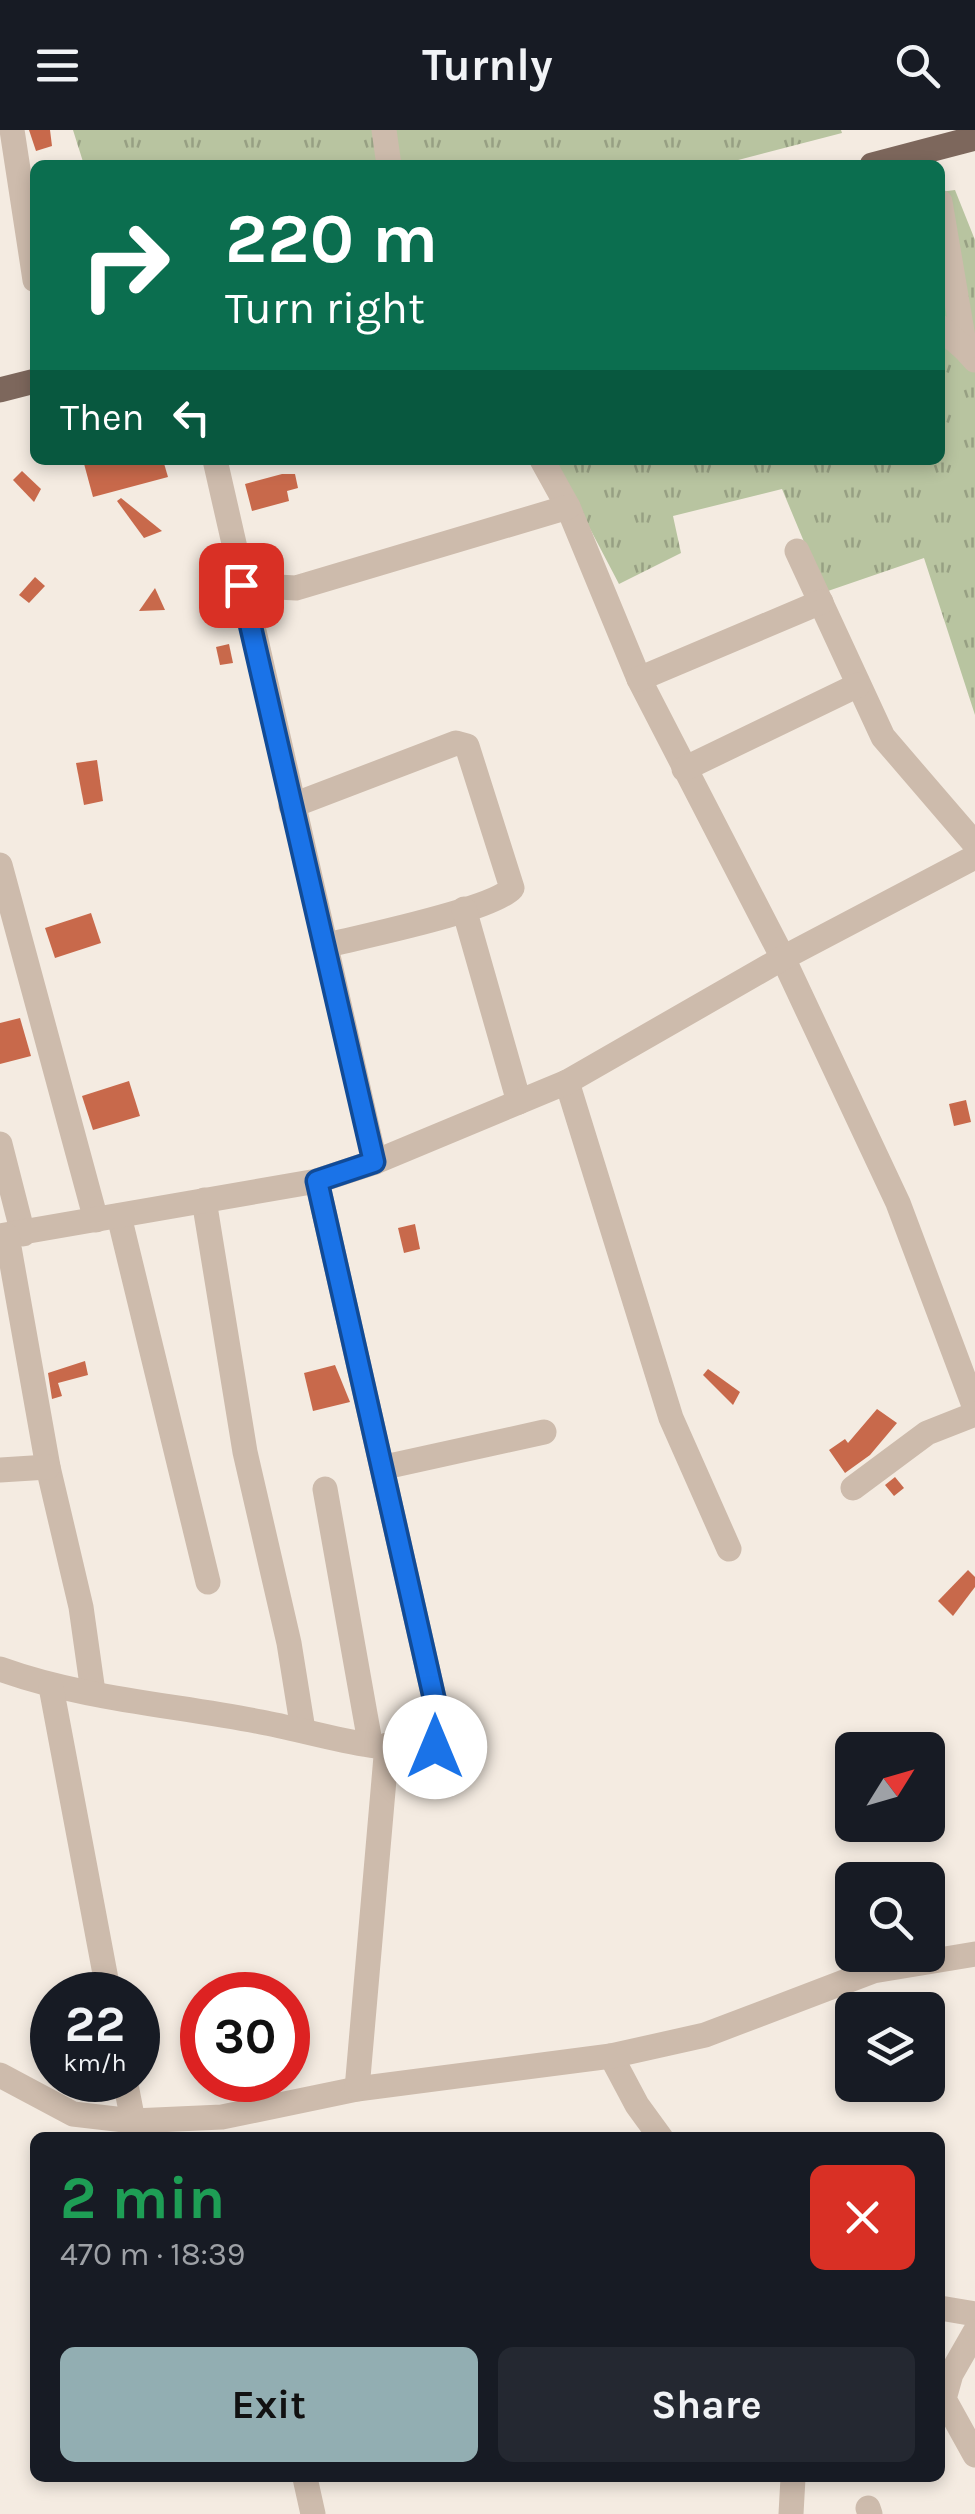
<!DOCTYPE html>
<html lang="en">
<head>
<meta charset="utf-8">
<style>
	:root { --surface:#171b24; --page:#242831; --text:#f1f3f6; --muted:#9ea1a6; --accent:#92aeb2 }
	body { margin:0; font-family:Karla,sans-serif; background:var(--page); color:var(--text); height:100vh; display:flex; flex-direction:column; font-size:38px; white-space:nowrap }
	* { box-sizing:border-box; margin:0 }
	p { font-size:32px; color:var(--muted) }
	.icon { flex:none; width:55px; height:55px; fill:none; stroke:currentColor; stroke-width:2; stroke-linecap:round; stroke-linejoin:round }
	.map { position:relative; flex:1; overflow:hidden }
	.sheet { position:absolute; left:30px; top:2002px; width:915px; height:350px; display:flex; flex-direction:column; background:var(--surface); border-radius:15px; box-shadow:0 5px 15px #0003 }
	.sheet>* { flex:none }
	.hud { position:absolute; left:30px; top:30px; width:915px; height:305px; border-radius:15px; box-shadow:0 5px 15px #0003; background:#0b6e4f; color:#fff; overflow:hidden }
	.needle { width:65px; rotate:53deg }
	.controls { position:absolute; left:835px; top:1602px; display:grid; gap:20px }
	.controls a { display:grid; place-items:center; width:110px; height:110px; border-radius:15px; background:var(--surface); box-shadow:0 5px 15px #0003; font-size:50px }
	.speed { position:absolute; left:30px; top:1842px; display:flex; gap:20px; font-size:50px; font-weight:700; text-align:center }
	.speed>* { display:grid; place-content:center; width:130px; height:130px; border-radius:50%; background:var(--surface); box-shadow:0 5px 15px #0003; line-height:1 }
	.speed small { font-size:25px; font-weight:400 }
	.speed .limit { border:15px solid #d22; background:#fff; color:#111 }
	.pin { position:absolute; display:grid; place-items:center; width:85px; height:85px; color:#fff; margin:-42px; border-radius:20px; box-shadow:0 5px 15px #0006 }
	.me { position:absolute; width:110px; margin:-55px; rotate:0deg; stroke-linejoin:round; filter:drop-shadow(0 0 8px #0008) }
	.turn { display:flex; align-items:center; gap:35px; height:210px; padding:0 30px; font-size:45px }
	.turn .icon { width:130px; height:130px; stroke-width:2.5 }
	.turn b { display:block; font-size:70px; line-height:85px }
	.then { display:flex; align-items:center; height:95px; padding:0 30px; background:#0003; gap:20px; font-size:38px }
	.round { display:grid; place-items:center; flex:none; width:105px; height:105px; border-radius:15px; background:var(--page) }
	.summary { display:flex; align-items:center; justify-content:space-between; height:170px; padding:0 30px }
	h1 { font-size:60px; font-weight:700; line-height:75px; color:#1e9e55 }
	.button { display:flex; gap:20px; margin-top:auto; padding:20px 30px }
	.button a { flex:1; height:115px; border-radius:15px; background:var(--accent); color:#111; font-size:40px; font-weight:700; line-height:115px; text-align:center }
	.button a+a { background:var(--page); color:var(--text) }
	header { display:flex; justify-content:space-between; align-items:center; height:130px; padding:0 30px; background:var(--surface); font-size:45px; font-weight:700 }
	.map>svg:first-child { display:block }
	.grass { fill:url(#grass-tufts) }
	.building { fill:#c8694b }
	.lines { fill:none; stroke-linecap:round; stroke-linejoin:round }
	.minor { stroke:#cdbbac; stroke-width:25 }
	.major { stroke:#7d675c; stroke-width:25 }
	.route-casing { stroke:#114b97; stroke-width:25 }
	.route { stroke:#1a73e8; stroke-width:18 }
</style>
</head>
<body>
<header><svg class="icon" aria-label="menu" viewBox="0 0 24 24"><path d="M4 6h16M4 12h16M4 18h16"/></svg>Turnly<svg class="icon" aria-label="search" viewBox="0 0 24 24"><circle cx="10" cy="10" r="6"/><path d="M15 15l6 6"/></svg></header>
<div class="map">
<svg width="975" height="2384" viewBox="0 0 975 2384">
	<defs>
		<pattern id="grass-tufts" width="24" height="20" patternUnits="userSpaceOnUse" patternTransform="scale(2.5)"><rect width="24" height="20" fill="#b8c4a0"/><path d="M3 7l-1-3M5 7V3M7 7l1-3M15 17l-1-3M17 17v-4M19 17l1-3" fill="none" stroke="#97a083"/></pattern>
	</defs>
	<rect width="100%" height="100%" fill="#f4ebe1"/>
	<g class="grass">
		<path d="M73,0h768l1,3 -123,32h-635z"/>
		<path d="M955,60l20,50v475l-51,-157 -99,34 -43,-103 -109,27 8,37 -62,31 -65,-124h386v-268z"/>
	</g>
	<g class="building">
		<path d="M29,0h21l2,16 -16,5z"/>
		<path d="M83,330h80l5,17 -75,20z"/>
		<path d="M22,341l19,18 -7,13 -21,-22z"/>
		<path d="M282,344h13l3,14 -11,3 2,10 -37,10 -7,-27z"/>
		<path d="M121,368l41,33 -18,7 -27,-37z"/>
		<path d="M35,447l10,9 -16,17 -10,-8z"/>
		<path d="M155,458l10,22 -26,1z"/>
		<path d="M229,514l4,19 -13,2 -4,-18z"/>
		<path d="M97,630l6,41 -19,4 -8,-42z"/>
		<path d="M91,783l10,30 -46,15 -10,-30z"/>
		<path d="M20,888l11,38 -31,8v-41z"/>
		<path d="M129,951l11,35 -47,14 -11,-34z"/>
		<path d="M966,970l5,22 -17,4 -5,-22z"/>
		<path d="M415,1094l5,25 -16,4 -6,-25z"/>
		<path d="M85,1231l3,14 -30,8 4,13 -10,3 -4,-26z"/>
		<path d="M335,1235l15,37 -37,9 -9,-38z"/>
		<path d="M708,1239l32,23 -7,13 -30,-30z"/>
		<path d="M877,1279l20,14 -27,32 -25,18 -16,-23 16,-11 3,4z"/>
		<path d="M895,1347l9,11 -10,8 -9,-11z"/>
		<path d="M968,1440l7,7v10l-22,29 -15,-15z"/>
		<path d="M852,1876v50l-17,-43z"/>
	</g>
	<g class="lines">
		<g class="minor">
			<path d="M12,0l23,150"/>
			<path d="M384,0l5,35"/>
			<path d="M940,72l25,147 10,11"/>
			<path d="M940,197l25,22"/>
			<path d="M215,330l160,702"/>
			<path d="M542,330l26,47 71,172 144,279 115,245 77,205"/>
			<path d="M797,421l86,186 92,107"/>
			<path d="M241,455l55,3 272,-81"/>
			<path d="M639,549l182,-77"/>
			<path d="M684,639l174,-84"/>
			<path d="M291,676l165,-63 11,3 45,142c-18,22 -153,49 -188,58"/>
			<path d="M0,735l96,355"/>
			<path d="M464,779l55,193"/>
			<path d="M567,952l104,336 58,131"/>
			<path d="M0,1014l23,90"/>
			<path d="M204,1070l41,252 44,191 14,87"/>
			<path d="M119,1086l89,366"/>
			<path d="M0,1106l317,-55 58,-19 192,-80 216,-124 192,-101"/>
			<path d="M7,1106l41,231 33,140 12,85"/>
			<path d="M385,1337l159,-35"/>
			<path d="M0,1340l48,-3"/>
			<path d="M853,1358l74,-55 48,-19"/>
			<path d="M325,1359l45,253"/>
			<path d="M0,1539c83,30 175,36 261,53 54,10 119,33 174,25l7,-14 -125,-552"/>
			<path d="M51,1557l58,308"/>
			<path d="M611,1926l26,49 24,33"/>
			<path d="M0,1945l73,39 60,7 89,-4 135,-28 254,-33 94,-21 168,-64 102,-17"/>
			<path d="M125,1950l8,41"/>
			<path d="M357,1959l30,-344"/>
			<path d="M940,2178l35,6"/>
			<path d="M975,2202l-24,42 -7,25 31,56"/>
			<path d="M305,2348l8,36"/>
			<path d="M868,2378l2,6"/>
			<path d="M791,2384l2,-36"/>
		</g>
		<g class="major">
			<path d="M872,35l103,-27"/>
			<path d="M0,260l35,-9"/>
		</g>
	</g>
	<g class="lines">
		<g class="route-casing">
			<path id="route" d="M241,455l133,577 -57,19 125,552 -7,14"/>
		</g>
		<use href="#route" class="route"/>
	</g>
</svg>
<div class="controls">
<a><svg class="needle" viewBox="-14 -14 28 28"><path d="M0-13l5 13h-10z" fill="#e53935"/><path d="M0 13l5-13h-10z" fill="#9ea1a6"/></svg></a>
<a><svg class="icon" aria-label="search" viewBox="0 0 24 24"><circle cx="10" cy="10" r="6"/><path d="M15 15l6 6"/></svg></a>
<a><svg class="icon" aria-label="layers" viewBox="0 0 24 24"><path d="M12 4l9 5-9 5-9-5zM3 14l9 5 9-5"/></svg></a>
</div>
<div class="speed"><div>22<small>km/h</small></div><div class="limit">30</div></div>
<div class="pin" style="left:241px;top:455px;background:#d93025"><svg class="icon" aria-label="arrive" viewBox="0 0 24 24"><path d="M6 21V4h12l-3 4 3 4H6"/></svg></div>
<svg class="me" style="left:435px;top:1617px" viewBox="-20 -20 40 40"><circle r="19" fill="#fff"/><path d="M0-13L10 11 0 6-10 11z" fill="#1a73e8"/></svg>
<div class="hud">
<div class="turn"><svg class="icon" aria-label="right" viewBox="0 0 24 24"><path d="M7 20v-9h11M14 6l5 5-5 5"/></svg><div><b>220 m</b>Turn right</div></div>
<div class="then">Then<svg class="icon" aria-label="left" viewBox="0 0 24 24"><path d="M17 20v-9H6M10 6l-5 5 5 5"/></svg></div>
</div>
<section class="sheet">
<div class="summary"><div><h1>2 min</h1><p>470 m · 18:39</p></div><a class="round" style="background:#d93025;color:#fff"><svg class="icon" aria-label="close" viewBox="0 0 24 24"><path d="M6 6l12 12M18 6L6 18"/></svg></a></div>
<div class="button"><a>Exit</a><a>Share</a></div>
</section>
</div>
</body>
</html>
